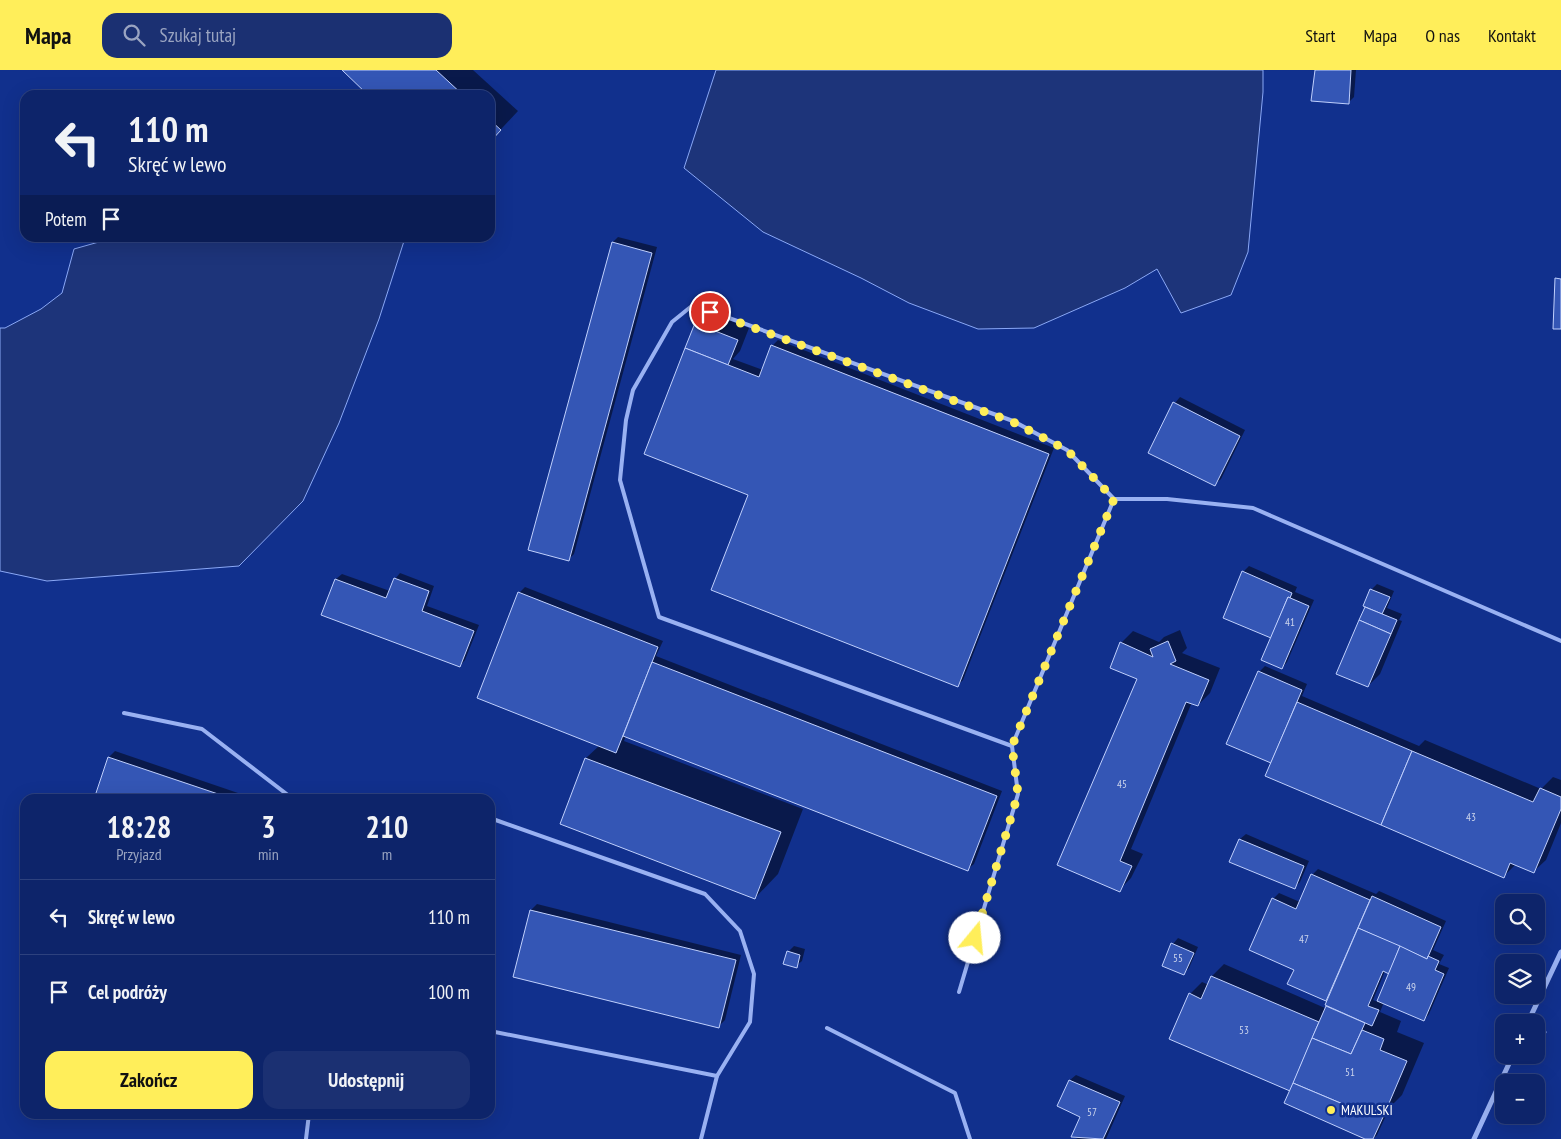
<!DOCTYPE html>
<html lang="pl">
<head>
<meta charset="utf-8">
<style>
	:root { --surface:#0d246a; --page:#1b3072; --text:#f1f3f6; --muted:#9aa4c1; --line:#2d417e; --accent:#ffee5a }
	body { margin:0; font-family:"PT Sans Narrow",sans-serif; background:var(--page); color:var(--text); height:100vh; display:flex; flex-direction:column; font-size:19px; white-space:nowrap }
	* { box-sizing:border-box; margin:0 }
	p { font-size:16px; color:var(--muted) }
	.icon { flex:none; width:28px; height:28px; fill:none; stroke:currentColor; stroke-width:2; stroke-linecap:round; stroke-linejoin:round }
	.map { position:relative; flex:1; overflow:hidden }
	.sheet { position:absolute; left:20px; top:724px; width:475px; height:325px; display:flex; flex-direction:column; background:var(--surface); border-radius:15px; box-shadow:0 5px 20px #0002,0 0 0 1px var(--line) }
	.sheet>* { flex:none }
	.top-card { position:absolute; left:20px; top:20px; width:475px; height:152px; border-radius:15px; box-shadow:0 5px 20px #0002,0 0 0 1px var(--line); background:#0d246a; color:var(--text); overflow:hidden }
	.buttons { position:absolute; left:1495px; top:824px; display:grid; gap:10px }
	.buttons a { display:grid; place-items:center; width:50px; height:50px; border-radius:10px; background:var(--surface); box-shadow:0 5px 20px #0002,0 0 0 1px var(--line); font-size:25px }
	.pin { position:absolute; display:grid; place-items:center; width:42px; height:42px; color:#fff; margin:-21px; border:2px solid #fff; border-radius:50%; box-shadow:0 1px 5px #0007 }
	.me { position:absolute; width:55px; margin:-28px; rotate:17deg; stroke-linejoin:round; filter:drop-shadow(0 0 4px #0008) }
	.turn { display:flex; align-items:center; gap:18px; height:105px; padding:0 25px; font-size:22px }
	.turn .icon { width:65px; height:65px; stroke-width:2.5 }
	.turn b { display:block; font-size:35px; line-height:42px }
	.then { display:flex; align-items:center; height:48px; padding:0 25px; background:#0003; gap:10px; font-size:19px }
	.eta { display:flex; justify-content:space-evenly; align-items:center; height:85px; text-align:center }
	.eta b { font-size:30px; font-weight:700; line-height:35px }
	.action { display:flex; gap:10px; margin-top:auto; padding:10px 25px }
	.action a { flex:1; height:58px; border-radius:15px; background:var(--accent); color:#111; font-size:20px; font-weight:700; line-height:58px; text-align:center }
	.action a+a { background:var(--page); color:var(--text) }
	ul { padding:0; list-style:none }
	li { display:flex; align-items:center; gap:15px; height:75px; padding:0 25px; border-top:1px solid var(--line) }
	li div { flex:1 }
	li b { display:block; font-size:19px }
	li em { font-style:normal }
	header { display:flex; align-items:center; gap:30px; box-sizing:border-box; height:70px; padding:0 25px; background:var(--accent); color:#111 }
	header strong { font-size:24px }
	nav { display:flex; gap:28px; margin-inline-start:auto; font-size:18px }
	.search { width:350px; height:45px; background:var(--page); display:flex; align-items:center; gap:12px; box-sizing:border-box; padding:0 18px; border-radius:15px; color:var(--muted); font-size:19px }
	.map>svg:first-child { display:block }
	.water { fill:#1d347a; stroke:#8aa8f6 }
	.shadow { fill:#0007; fill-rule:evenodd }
	.building { fill:#3456b5; stroke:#c0d0fd }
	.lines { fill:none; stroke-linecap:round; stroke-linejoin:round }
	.path { stroke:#99b1f2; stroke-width:3; stroke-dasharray:2.5 4; stroke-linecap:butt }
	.lane { stroke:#99b1f2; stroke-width:4 }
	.street { stroke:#99b1f2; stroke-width:5 }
	.route { stroke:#ffee5a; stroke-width:9; stroke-dasharray:0 16.2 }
	.poi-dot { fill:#ffee5a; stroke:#11308d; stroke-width:2 }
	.labels { text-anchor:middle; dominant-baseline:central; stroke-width:5; stroke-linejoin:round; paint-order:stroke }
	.number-label { font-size:11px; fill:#ccd5ec }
	.poi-label { font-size:14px; fill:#fff; stroke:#11308d; text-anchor:start }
</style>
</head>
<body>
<header>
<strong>Mapa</strong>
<div class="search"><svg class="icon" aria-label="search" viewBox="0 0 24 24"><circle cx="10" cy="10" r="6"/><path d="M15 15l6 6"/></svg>Szukaj tutaj</div>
<nav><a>Start</a><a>Mapa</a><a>O nas</a><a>Kontakt</a></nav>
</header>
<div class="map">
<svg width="1561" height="1069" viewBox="0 0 1561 1069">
	<rect width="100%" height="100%" fill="#11308d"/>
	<g class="water">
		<path d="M716,0h547v22l-15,160 -17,43 -50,18 -24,-44 -32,19 -91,40 -56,1 -69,-26 -48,-25 -98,-46 -79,-64z"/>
		<path d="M113,168h292l-26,81 -40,104 -36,78 -64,65 -192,15 -47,-10v-243h5l36,-19 21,-16 12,-44z"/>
	</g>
	<g class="shadow">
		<path d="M343,0h130l45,41 -28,30v-46h-120z"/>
		<path d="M1316,0h40l-2,27 -6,6z"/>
		<path d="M618,167l39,10 -83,307 -6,6 45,-318z"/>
		<path d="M708,242l41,16 -9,23 -7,8 30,11 9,-24 6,-6 276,108 -91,232 -5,5 -208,-191 -54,-170z"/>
		<path d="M1180,327l65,33 -24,49 -6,5 -40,-81z"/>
		<path d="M1249,496l48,21 -2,5 19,8 -27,62 -5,6 -10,-30 -29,-66z"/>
		<path d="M400,503l34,13 -7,20 52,19 -14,35 -5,6 -138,-51 14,-36 6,-5 48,17 5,-12z"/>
		<path d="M1377,514l17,7 -7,17 15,6 -3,6 3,1 -22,53 -12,12 -30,-13 29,-67 4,-16z"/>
		<path d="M525,517l138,54 -7,15 346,135 -28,73 -6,5 -342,-133 -2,5 179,68 -25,65 -23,24 -169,-140 14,-13 -81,-152z"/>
		<path d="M1180,560l7,18 -5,5 38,15 -10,25 -12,12 -6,-3 -61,147 12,5 -12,24 -12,12 -60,-25 79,-187 -17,-35 12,-12 26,11 5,-5z"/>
		<path d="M1265,596l42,18 -5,12 117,50 6,-6 116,49 12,-12 8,3v43l-15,37 -13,12 -17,-8 -12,12 -232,-114 -13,-90z"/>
		<path d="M115,681l123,42 -2,6h-140l13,-42z"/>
		<path d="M1246,764l63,27 -9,21 -6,6 -64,-27 10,-22z"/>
		<path d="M1318,799l58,25 3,-3 67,30 -13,29 11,5 -5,9 10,4 -20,46 -5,6 -40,-18 -4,10 21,9 -4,11 27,11 -22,52 -12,12 -13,28 -4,4h-5l-77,-49 -101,-96 12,-12 7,3 3,-9 12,-12 101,44 3,-8 -39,-17 6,-14 -22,-70 6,-6 21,9 12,-27zM1385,901l5,2 -12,29 -5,-2z"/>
		<path d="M537,834l204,51 -16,65 -6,6 -188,-116z"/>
		<path d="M1178,868l20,9 -9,21 -6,6 -20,-9 10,-21z"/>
		<path d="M794,876l11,3 -3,12 -6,5 -8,-14z"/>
		<path d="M1076,1005l49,21 -19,43h-28l-5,-2 9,-21 -23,-10 11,-26z"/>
	</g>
	<g class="building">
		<path d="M342,0h94l27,25h-95z"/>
		<path d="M1315,0h36l-2,34 -38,-3z"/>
		<path d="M490,50l11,10 -11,12z"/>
		<path d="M612,172l40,11 -83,308 -41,-11z"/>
		<path d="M1555,208l6,1v50h-8z"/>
		<path d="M695,253l43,17 -10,25 -43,-17z"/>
		<path d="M771,275l278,109 -91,233 -247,-97 37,-95 -104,-41 41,-106 74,29z"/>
		<path d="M1173,332l67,34 -25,50 -67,-33z"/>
		<path d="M1242,501l50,22 -2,5 -2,-1 -17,41 -48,-20z"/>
		<path d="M394,508l35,13 -7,20 52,20 -14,36 -139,-52 14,-36 51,19z"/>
		<path d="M1370,519l20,8 -8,17 -19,-8z"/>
		<path d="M518,522l140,55 -42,106 -139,-55z"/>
		<path d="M1288,527l21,9 -27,63 -21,-9z"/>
		<path d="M1365,537l32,13 -6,14 -32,-14z"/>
		<path d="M1359,550l32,14 -23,53 -32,-13z"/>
		<path d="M1168,571l8,20 -6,3 39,16 -11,26 -12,-4 -66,159 12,5 -12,26 -63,-27 80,-186 -27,-11 10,-26 33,15 -3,-8z"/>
		<path d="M652,592l345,134 -29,75 -345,-135z"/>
		<path d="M1258,601l44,19 -31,73 -45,-19z"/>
		<path d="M1297,632l115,49 -31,74 -116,-49z"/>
		<path d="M1412,681l121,51 7,-14 21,9v12l-27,64 -24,-10 -6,15 -123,-53z"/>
		<path d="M108,687l125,42h-139z"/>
		<path d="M585,688l196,74 -26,67 -195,-75z"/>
		<path d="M1239,769l65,27 -9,23 -66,-27z"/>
		<path d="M1311,804l59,26 -44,101 -39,-17 7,-14 -45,-20 23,-52 24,11z"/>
		<path d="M1372,826l69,31 -14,32 -69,-31z"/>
		<path d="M530,840l206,50 -17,68 -206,-51z"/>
		<path d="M1358,858l42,18 -11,28 -6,-3 -15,35 11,4 -7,16 -47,-21z"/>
		<path d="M1171,873l23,10 -10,22 -22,-9z"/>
		<path d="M1400,876l27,13 1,-3 11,5 -4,9 9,4 -20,47 -47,-20z"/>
		<path d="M787,881l13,4 -3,13 -14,-4z"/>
		<path d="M1211,906l108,46 -29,69 -121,-52 20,-46 12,6z"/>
		<path d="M1326,936l39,17 -14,31 -39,-16z"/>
		<path d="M1362,960l22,9 -4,11 27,11 -23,54 -24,-11 -3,6 -64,-27 19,-45 39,16z"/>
		<path d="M1069,1010l51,22 -17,37 -32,-2 9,-20 -23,-11z"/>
		<path d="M1293,1013l64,27 3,-6 24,11 -11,24h-8l-81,-36z"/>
	</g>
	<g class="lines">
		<path class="path" d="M1536,981l11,-23"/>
		<g class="lane">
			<path d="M1114,429l-47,-49 -54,-29 -320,-116 -21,17 -39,68 -7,30 -6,60 39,137 353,129 102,-247h53l86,9 308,133"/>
			<path d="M124,643l78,16 91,70"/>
			<path d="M490,748l215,76 35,37 14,43 -4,48 -33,54 -16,63"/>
			<path d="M959,922l59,-198 -6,-48"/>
			<path d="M827,958l128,65 15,46"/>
			<path d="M490,961l227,45"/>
			<path d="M306,1069l3,-25"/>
		</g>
		<g class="street">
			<path d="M1528,952l33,-70"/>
			<path d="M1474,1069l39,-84"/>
		</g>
	</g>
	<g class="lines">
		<path class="route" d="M710,242l303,110 54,28 47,49 -102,247 6,48 -43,144"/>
	</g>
	<circle class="poi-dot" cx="1331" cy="1040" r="5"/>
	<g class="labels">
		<g class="number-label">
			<text x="1290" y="552">41</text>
			<text x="1122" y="714">45</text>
			<text x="1471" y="747">43</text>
			<text x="1304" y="869">47</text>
			<text x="1178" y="888">55</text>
			<text x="1411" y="917">49</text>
			<text x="1244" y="960">53</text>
			<text x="1350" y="1002">51</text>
			<text x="1092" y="1042">57</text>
		</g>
		<g class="poi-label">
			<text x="1341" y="1040">MAKULSKI</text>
		</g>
	</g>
</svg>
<div class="buttons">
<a><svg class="icon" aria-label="search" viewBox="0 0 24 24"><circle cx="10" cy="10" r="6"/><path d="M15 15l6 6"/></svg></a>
<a><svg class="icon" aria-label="layers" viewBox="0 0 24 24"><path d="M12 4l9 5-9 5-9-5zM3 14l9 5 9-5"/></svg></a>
<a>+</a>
<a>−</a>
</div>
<div class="pin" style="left:710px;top:242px;background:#d93025"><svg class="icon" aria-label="arrive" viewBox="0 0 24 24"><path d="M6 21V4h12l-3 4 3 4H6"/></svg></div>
<svg class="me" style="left:975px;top:868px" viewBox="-20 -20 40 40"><circle r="19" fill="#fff"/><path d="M0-13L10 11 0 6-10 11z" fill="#ffee5a"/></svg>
<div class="top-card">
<div class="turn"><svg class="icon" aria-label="left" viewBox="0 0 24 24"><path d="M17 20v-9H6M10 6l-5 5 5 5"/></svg><div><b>110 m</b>Skręć w lewo</div></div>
<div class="then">Potem<svg class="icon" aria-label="arrive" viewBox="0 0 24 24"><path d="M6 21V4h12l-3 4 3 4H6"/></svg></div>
</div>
<section class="sheet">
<div class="eta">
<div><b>18:28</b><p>Przyjazd</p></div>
<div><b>3</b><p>min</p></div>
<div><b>210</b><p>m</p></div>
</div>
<ul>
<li><svg class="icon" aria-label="left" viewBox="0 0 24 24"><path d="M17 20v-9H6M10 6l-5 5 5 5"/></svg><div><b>Skręć w lewo</b></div><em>110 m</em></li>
<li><svg class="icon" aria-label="arrive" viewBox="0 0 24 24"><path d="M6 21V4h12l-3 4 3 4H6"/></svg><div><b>Cel podróży</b></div><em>100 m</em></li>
</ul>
<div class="action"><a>Zakończ</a><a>Udostępnij</a></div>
</section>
</div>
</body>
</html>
